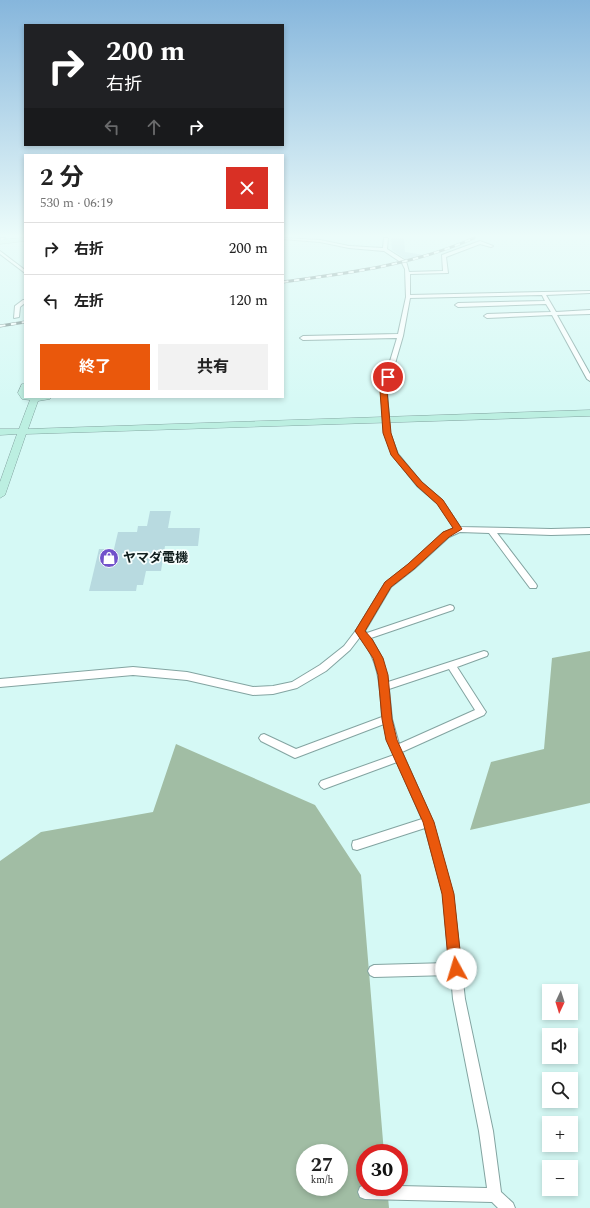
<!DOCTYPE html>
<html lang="ja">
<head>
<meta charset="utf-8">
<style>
	:root { --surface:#fff; --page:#f2f2f2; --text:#222; --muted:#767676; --line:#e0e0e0; --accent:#ea580c }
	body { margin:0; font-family:Spectral,"Noto Sans JP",serif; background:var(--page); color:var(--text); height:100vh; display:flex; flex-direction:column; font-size:15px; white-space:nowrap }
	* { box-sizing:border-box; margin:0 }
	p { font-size:13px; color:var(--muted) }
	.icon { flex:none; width:22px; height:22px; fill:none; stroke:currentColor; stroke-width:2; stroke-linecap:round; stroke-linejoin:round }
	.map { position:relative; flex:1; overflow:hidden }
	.drawer { position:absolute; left:24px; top:154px; width:260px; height:244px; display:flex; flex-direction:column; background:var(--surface); border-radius:0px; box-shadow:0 2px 6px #0003 }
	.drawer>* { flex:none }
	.guide { position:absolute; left:24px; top:24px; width:260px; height:122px; border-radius:0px; box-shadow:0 2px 6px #0003; background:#202124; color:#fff; overflow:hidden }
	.needle { width:26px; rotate:184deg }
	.controls { position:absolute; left:542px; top:984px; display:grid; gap:8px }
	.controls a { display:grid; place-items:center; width:36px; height:36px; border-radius:0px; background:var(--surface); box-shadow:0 2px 6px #0003; font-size:20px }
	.speed { position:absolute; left:296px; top:1144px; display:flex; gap:8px; font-size:20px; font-weight:700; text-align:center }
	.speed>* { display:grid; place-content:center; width:52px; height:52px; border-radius:50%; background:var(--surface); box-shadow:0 2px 6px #0003; line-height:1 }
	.speed small { font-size:10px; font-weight:400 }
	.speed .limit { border:6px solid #d22; background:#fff; color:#111 }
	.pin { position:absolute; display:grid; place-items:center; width:34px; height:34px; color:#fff; margin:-17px; border:2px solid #fff; border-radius:50%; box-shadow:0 1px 4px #0007 }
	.me { position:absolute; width:44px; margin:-22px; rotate:354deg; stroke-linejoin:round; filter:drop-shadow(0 0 3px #0008) }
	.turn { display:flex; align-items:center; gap:14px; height:84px; padding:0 16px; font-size:18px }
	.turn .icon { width:52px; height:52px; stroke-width:2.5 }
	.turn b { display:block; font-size:28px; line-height:34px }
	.lanes { display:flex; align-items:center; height:38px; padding:0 16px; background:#0003; justify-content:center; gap:20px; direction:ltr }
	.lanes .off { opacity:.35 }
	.round { display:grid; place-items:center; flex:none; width:42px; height:42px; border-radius:0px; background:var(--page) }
	.summary { display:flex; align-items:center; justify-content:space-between; height:68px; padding:0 16px }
	h1 { font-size:24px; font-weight:700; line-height:30px }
	.cta { display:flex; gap:8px; margin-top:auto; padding:8px 16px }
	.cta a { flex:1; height:46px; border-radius:0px; background:var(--accent); color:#fff; font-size:16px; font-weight:700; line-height:46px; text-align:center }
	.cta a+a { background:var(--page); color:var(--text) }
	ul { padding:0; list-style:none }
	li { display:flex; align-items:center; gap:12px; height:52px; padding:0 16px; border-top:1px solid var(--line) }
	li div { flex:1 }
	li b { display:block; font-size:15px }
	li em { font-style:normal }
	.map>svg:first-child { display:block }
	.forest { fill:#a1bda4; fill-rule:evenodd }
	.building { fill:#b8dae0 }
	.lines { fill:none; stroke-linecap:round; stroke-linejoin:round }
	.street-casing { stroke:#83a4a1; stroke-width:2 }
	.secondary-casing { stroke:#83a4a1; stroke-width:1 }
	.street { fill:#fff; fill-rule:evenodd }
	.secondary { fill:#bcefe1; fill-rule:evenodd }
	.rail-casing { stroke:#6a817f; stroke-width:3 }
	.rail { stroke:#f8fffe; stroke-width:2; stroke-dasharray:5.5; stroke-linecap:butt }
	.route { fill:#ea580c; stroke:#983908 }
	.labels { text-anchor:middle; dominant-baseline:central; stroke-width:3.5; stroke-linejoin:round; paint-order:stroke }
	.poi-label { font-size:13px; font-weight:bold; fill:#111e1d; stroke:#f8fffe; text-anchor:start }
</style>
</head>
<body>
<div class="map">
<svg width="590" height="1208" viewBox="0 0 590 1208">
	<rect width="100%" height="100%" fill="#d5f9f5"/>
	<g class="forest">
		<path d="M590,651v152l-120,27 21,-68 53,-13 8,-91z"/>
		<path d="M176,744l139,61 46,70 23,278h-19v34h22l2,21h-389v-347l41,-29 112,-20zM305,1153h34v34h-34z"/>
	</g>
	<g class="building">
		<path d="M391,238h13l1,14 19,3 -17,5 -15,-10z"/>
		<path d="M150,511h21l-3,17h32l-2,18h-33l-4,25h-15l-3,14h-6l-1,6h-47l10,-42h15l4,-17h19l1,-6h9z"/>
	</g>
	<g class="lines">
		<g class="street-casing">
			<g id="street">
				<path d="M1,238h4l-5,5z"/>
				<path d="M283,238l37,2 29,6 34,2 1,-10h4l-1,11 19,12 3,11 34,-1 -1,-16 38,-14 13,5 -2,1 -11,-3 -34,13 2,16 -38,1v21l180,-4v2l-44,2 10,17 34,-2v4l-33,1 33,59v7l-3,-2 -35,-64 -65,3 -3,-2 3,-2 64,-2 -5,-8 -88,3 -3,-2 3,-2 87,-2 -3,-6 -132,3 -7,38 -16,55 3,42 8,21 23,28 21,18 18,27 91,2 39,-1v6l-39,1 -54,-2 39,51 1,2 -1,2h-6l-41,-55 -29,-1 -11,5 -35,32 -23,18 -26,44 2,2 83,-28 3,1 1,2 -1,2 -82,28 11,20 6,24 96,-31 3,1 1,2 -1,2 -30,11 27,42 2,3 -2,3 -82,37 31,70 20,72 12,105 28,132 8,61 12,11 2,5h-17l-6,-6 -127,-3 -5,-2 -2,-5 2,-5 5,-2v2h34v-1l88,2 -8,-57 -26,-132 -2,-24 -77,2 -4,-2 -2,-4 2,-4 4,-2 75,-2 -6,-69 -18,-66 -68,22 -4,-1 -1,-4 1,-4 4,-1 65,-21 -25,-57 -73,27 -3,-2 -2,-3 2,-3 73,-26 -7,-15 -3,-16 -89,34 -34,-17 -2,-3 2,-3 3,-1 32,15 86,-32c-2,-30 -2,-55 -22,-80l-10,13 -24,21 -29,17 -24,6 -20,1 -66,-15 -54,-5 -133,12v-8l133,-12 54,5 66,15 20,-1 19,-4 28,-17 24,-19 13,-17 28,-46 23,-18 35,-32 11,-5 -16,-24 -21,-18 -24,-30 -9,-23 -3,-42 16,-53 -94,2 -3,-2 3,-2 95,-2 8,-37 -1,-28 -3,-6 -18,-12 -35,-3 -29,-6 -37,-3zM449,669l26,41 -76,34 -7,-25 -3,-30z"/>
				<path d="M0,251l25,19v3l-25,-19z"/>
				<path d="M23,300h2v3l-5,4 -1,10 -5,1 1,-12z"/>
			</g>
		</g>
		<g class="secondary-casing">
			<g id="secondary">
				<path d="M25,238v3l-25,3v-4z"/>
				<path d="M22,384h3v13h26l-1,2 -12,2 -10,28 562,-19v6l-564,18 -21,61 -5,3v-16l17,-48 -17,1v-6h19l11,-29 -8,-1 -4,-6z"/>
			</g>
		</g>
		<use href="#street" class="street"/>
		<use href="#secondary" class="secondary"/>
		<g class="rail-casing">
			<g id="rail">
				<path d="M283,282c66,-9 130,-17 191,-44"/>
				<path d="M0,326l25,-4"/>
			</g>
		</g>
		<use href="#rail" class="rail"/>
	</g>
	<linearGradient id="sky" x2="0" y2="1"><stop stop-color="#86b6dc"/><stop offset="0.58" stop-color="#ecfcfa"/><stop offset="1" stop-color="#ecfcfa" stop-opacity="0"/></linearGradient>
	<rect width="590" height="407" fill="url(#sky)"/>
	<path class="route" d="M388,375l4,2 -5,14 4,42 7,21 24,28 21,18 19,29 -13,8 -35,32 -23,18 -26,44 7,8 11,19 5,17 4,44 5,21 37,82 20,72 8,75 -2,5 -4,2 -5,-2 -2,-5 -7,-75 -19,-72 -37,-82 -4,-21 -4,-44 -5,-17 -18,-27 30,-49 23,-18 35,-32 10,-4 -16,-24 -20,-18 -26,-31 -8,-22 -3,-42 5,-14z"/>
	<defs>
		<g id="shop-disc" transform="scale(1)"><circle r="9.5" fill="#7151ca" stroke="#f8fffe"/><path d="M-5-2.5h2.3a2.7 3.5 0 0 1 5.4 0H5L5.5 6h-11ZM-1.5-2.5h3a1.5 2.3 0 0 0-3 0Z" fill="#fff"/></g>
	</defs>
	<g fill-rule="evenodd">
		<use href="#shop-disc" x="109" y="558"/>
	</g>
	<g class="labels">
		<g class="poi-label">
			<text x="123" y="558">ヤマダ電機</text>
		</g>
	</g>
</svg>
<div class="controls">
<a><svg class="needle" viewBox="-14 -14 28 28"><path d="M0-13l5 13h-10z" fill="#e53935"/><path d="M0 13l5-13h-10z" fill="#767676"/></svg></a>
<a><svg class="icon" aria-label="sound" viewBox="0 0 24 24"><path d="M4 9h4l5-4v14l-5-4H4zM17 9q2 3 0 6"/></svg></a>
<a><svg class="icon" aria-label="search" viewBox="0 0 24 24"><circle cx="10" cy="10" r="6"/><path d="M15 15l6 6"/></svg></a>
<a>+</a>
<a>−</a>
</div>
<div class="speed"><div>27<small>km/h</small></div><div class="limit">30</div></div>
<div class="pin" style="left:388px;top:377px;background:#d93025"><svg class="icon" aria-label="arrive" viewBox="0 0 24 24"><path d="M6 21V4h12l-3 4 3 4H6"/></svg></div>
<svg class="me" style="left:456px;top:969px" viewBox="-20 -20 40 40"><circle r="19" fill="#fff"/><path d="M0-13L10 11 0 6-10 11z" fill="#ea580c"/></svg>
<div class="guide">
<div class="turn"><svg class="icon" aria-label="right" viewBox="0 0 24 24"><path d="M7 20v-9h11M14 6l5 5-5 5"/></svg><div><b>200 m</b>右折</div></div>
<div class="lanes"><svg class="icon off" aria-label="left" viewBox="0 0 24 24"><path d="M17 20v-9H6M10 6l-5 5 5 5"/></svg><svg class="icon off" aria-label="ahead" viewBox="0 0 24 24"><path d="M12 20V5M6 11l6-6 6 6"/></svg><svg class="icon" aria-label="right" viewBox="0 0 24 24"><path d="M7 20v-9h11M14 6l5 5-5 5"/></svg></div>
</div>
<section class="drawer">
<div class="summary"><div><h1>2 分</h1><p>530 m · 06:19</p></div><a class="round" style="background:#d93025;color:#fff"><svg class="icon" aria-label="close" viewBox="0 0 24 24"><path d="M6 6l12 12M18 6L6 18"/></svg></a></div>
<ul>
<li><svg class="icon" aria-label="right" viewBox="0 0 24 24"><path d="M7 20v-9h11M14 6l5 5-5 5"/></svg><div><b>右折</b></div><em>200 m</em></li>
<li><svg class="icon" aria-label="left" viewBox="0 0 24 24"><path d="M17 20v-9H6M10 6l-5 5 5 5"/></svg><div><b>左折</b></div><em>120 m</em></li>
</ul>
<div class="cta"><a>終了</a><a>共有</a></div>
</section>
</div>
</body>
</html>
